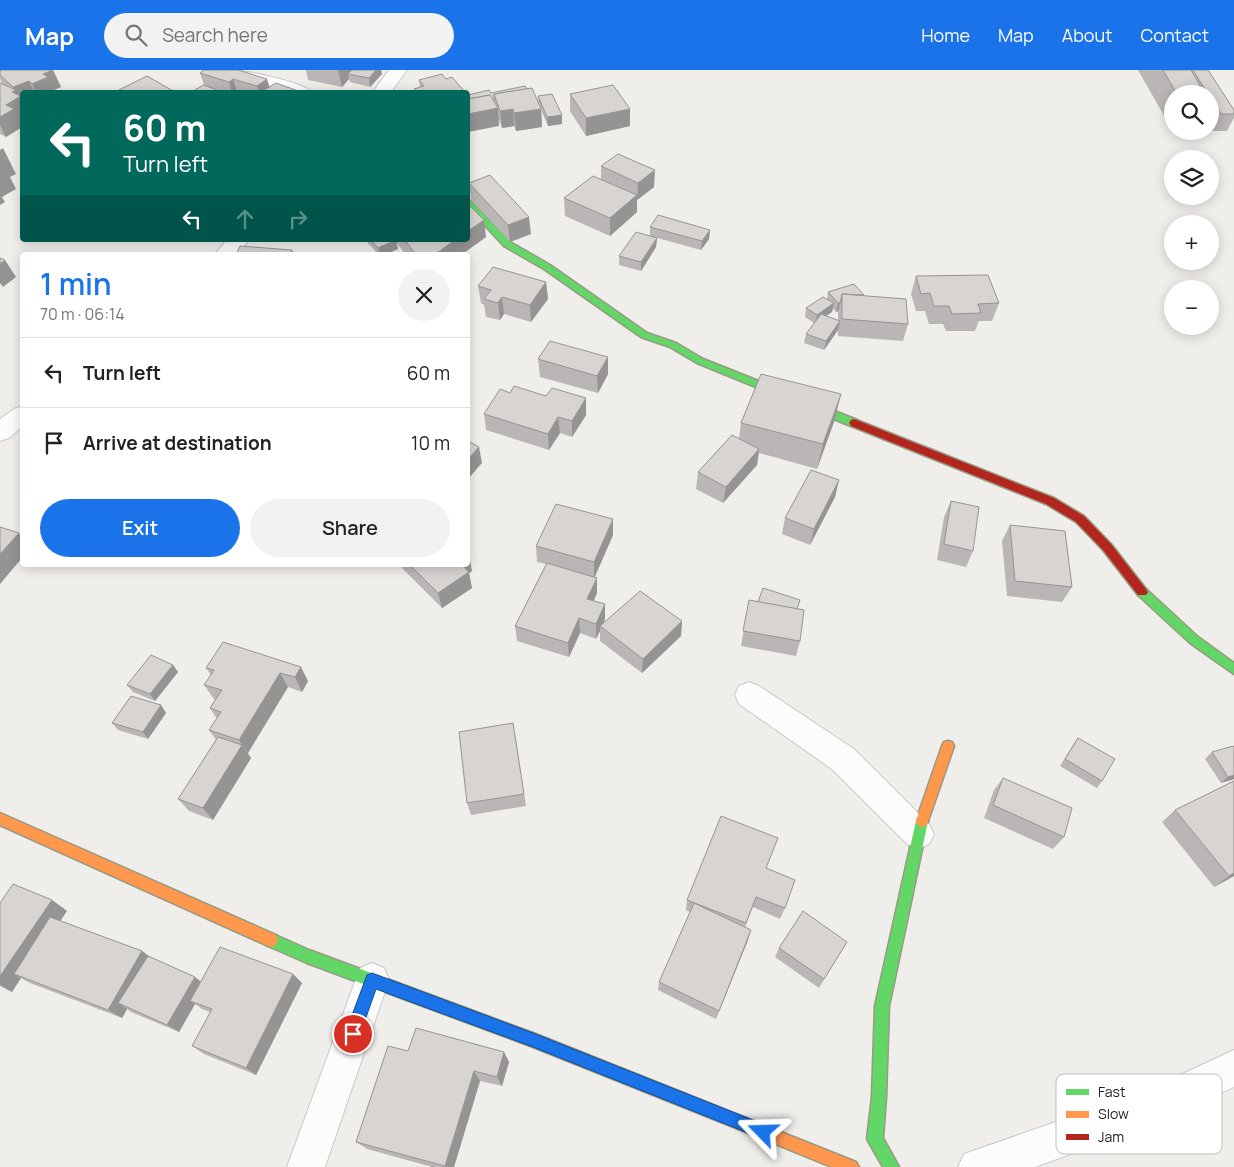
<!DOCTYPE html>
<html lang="en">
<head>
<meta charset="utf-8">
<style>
	:root { --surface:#fff; --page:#f2f2f2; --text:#222; --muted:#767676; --line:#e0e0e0; --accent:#1a73e8 }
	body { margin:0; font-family:Manrope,sans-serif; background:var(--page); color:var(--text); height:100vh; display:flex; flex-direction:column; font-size:19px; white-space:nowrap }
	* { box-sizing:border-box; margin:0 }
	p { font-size:16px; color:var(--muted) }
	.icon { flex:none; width:28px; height:28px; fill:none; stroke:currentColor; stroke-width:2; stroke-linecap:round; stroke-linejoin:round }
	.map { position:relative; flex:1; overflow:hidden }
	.panel { position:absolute; left:20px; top:182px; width:450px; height:315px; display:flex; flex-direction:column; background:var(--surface); border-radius:5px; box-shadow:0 2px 12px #0003 }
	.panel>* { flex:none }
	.hud { position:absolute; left:20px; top:20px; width:450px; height:152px; border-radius:5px; box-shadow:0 2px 12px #0003; background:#00695c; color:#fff; overflow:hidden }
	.buttons { position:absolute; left:1164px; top:15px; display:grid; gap:10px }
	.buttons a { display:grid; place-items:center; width:55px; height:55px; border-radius:50%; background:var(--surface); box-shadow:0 2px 12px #0003; font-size:25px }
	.pin { position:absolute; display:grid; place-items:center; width:42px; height:42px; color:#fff; margin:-21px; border:2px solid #fff; border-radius:50%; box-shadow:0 1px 5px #0007 }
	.me { position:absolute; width:55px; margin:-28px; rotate:292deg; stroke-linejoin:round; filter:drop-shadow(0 0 4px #0008) }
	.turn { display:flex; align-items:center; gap:18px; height:105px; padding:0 20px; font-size:22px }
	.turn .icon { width:65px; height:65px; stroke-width:2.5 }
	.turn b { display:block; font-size:35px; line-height:42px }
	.lanes { display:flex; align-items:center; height:48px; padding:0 20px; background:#0003; justify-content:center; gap:25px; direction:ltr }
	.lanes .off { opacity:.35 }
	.round { display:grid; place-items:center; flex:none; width:52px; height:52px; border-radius:26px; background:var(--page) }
	.summary { display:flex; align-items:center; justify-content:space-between; height:85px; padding:0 20px }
	h1 { font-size:30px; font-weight:600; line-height:38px; color:var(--accent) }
	.primary-button { display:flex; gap:10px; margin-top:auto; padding:10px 20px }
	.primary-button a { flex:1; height:58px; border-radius:30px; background:var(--accent); color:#fff; font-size:20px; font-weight:600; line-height:58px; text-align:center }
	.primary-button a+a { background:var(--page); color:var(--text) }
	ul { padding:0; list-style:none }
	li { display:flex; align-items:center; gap:15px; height:70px; padding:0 20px; border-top:1px solid var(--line) }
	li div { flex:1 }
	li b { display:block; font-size:19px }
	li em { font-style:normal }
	header { display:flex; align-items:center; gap:30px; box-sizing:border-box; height:70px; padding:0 25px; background:var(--accent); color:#fff }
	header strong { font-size:24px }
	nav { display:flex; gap:28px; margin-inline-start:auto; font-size:18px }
	.search { width:350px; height:45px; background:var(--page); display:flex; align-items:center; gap:12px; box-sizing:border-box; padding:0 18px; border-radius:28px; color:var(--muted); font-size:19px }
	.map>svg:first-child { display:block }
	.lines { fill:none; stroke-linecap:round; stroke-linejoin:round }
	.street-casing { stroke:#c9c8c7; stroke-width:2 }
	.fast-casing { stroke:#999a82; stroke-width:3 }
	.slow-casing { stroke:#999a82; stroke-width:3 }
	.jam-casing { stroke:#999a82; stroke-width:3 }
	.street { fill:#fdfcfc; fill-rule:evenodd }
	.fast { fill:#63d668; fill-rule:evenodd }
	.slow { fill:#ff974d; fill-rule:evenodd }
	.jam { fill:#b3261e; fill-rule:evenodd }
	.wall { fill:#b9b6b5; fill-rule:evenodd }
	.shaded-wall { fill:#969493 }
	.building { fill:#d7d4d2; stroke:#969493 }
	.route { fill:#1a73e8; stroke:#114b97 }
	.key { fill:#fff; stroke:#bdbdbd; stroke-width:1 }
	.key-label { font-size:14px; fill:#222 }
</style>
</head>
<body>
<header>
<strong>Map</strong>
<div class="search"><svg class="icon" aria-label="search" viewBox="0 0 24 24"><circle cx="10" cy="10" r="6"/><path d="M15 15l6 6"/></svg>Search here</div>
<nav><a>Home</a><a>Map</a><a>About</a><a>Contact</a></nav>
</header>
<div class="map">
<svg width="1234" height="1097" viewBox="0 0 1234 1097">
	<rect width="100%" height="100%" fill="#f0eeeb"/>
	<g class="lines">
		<g class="street-casing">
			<g id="street">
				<path d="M202,0c11,0 21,0 31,0 14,1 71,12 78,22h-26l-80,-18z"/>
				<path d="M389,0h18l-16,22h-18z"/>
				<path d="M227,170h22l-13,15h-22z"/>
				<path d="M22,336v21l-13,11 -9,3v-22l14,-10z"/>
				<path d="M749,612l10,4 95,63 75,75 5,10 -5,10 -11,5 -11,-5 -75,-75 -93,-65 -4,-9 4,-9z"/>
				<path d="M372,893l12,5 5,12 -64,187h-38l73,-199z"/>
				<path d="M1234,980v37l-78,36 -121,44h-77l6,-13 186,-65z"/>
			</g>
		</g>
		<g class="fast-casing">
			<g id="fast">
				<path d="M468,131h3l39,41 40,23 97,68 29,10 27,16 154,61 2,3 -2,3h-6l-154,-63 -27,-16 -29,-10 -97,-68 -40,-23 -36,-39z"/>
				<path d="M1142,517l4,2 52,48 36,26v11l-44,-31 -52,-48 -2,-3 2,-3z"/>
				<path d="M922,745l5,2 1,4 -39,185 -3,91 -3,41 16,29h-16l-16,-28 5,-42 3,-91 41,-185 1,-4z"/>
				<path d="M271,863l38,17 224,83 223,89 2,5 -2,5 -5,2 -218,-87 -226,-84 -41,-18 -2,-5 2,-5z"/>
			</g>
		</g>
		<g class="slow-casing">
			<g id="slow">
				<path d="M948,671l4,1 2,4 -26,75 -1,4 -5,2 -5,-2 -1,-4 26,-75 2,-4z"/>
				<path d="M0,743l276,122 2,5 -2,5 -5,2 -5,-2 -266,-120z"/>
				<path d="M751,1050l105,42 3,5h-27l-86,-35 -2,-5 2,-5z"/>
			</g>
		</g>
		<g class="jam-casing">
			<path id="jam" d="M854,349l200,79 30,18 27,28 35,45 2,3 -2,3h-8l-35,-45 -27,-28 -30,-18 -195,-78 -2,-3 2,-3z"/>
		</g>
		<use href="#street" class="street"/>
		<use href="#fast" class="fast"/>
		<use href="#slow" class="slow"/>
		<use href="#jam" class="jam"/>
	</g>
	<g class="wall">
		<path d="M0,0h53l8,17 -7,3 1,2h-33v26l-2,2 2,7 -16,10 -6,-3v-51l2,1 -2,-5z"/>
		<path d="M204,0l65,17 32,5h-111h2l12,-7 -4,-12z"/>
		<path d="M306,0h75l1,4 -12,13 -20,-5 -1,-3 -7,8 -34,-7z"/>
		<path d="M1138,0h70l26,40v8l-7,13h-15l-2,-3v-34h-38v37h30l-1,2h-27z"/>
		<path d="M446,9l19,13h-50l-1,-3 6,-2 -1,-7z"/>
		<path d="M491,23l47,11v-8l24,28 -14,2 -7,-16 1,17 -26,4 -2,-5 -12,2 -3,-8v6z"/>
		<path d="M570,24l60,32 -44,10 -16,-25z"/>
		<path d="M601,96l53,21 -17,13v12l-27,24 -45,-20 -1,-18 37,-19z"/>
		<path d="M469,113l62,51 -21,8 -39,-42z"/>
		<path d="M650,157l60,3 -1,9 -8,11 -51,-14z"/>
		<path d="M486,167l-25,18h-55l-10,-13 2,7 -14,6h-5l-14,-15h103z"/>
		<path d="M657,168l-1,9 -15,24 -22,-6v-9z"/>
		<path d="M916,206l83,27 -7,18h-13l-4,10h-29l-3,-7h-14l-4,-13h-9l-5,-17z"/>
		<path d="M546,212l2,17 -17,23 -27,-8 -4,6 -14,-3 -2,-12 -3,-2 -3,-17z"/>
		<path d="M828,222l36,3 44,29 -5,17 -65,-5v-6l-14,20 -20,-7 2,-9 8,-11 -9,-6 1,-9 21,-9zM833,238l3,4 2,-1v10l-12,-5 6,-4z"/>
		<path d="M608,287v17l-10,19 -58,-16 -2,-18z"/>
		<path d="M510,323l36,3 40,2v17l-14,22 -12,-4 -11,17 -63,-20 -2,-16z"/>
		<path d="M835,349l-18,50 -58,-16 -2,12 -34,38 -27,-14 2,-17 41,-34 2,-15z"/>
		<path d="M839,410l-4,17 -25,48 -28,-11 3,-16z"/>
		<path d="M951,431l22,50 -7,16 -29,-7 7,-43z"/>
		<path d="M1010,455l62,62 -10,15 -55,-6 -5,-55z"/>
		<path d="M613,465l-18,42 2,1v15l-3,8 11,3v15l-1,4 78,-2 -1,15 -39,37 -42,-32v-10l-4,8 -16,-6 -11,24 -52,-16 -2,-15 31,-62 -9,-2 -1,-16z"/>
		<path d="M399,495h69l4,6 -3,2 3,15 -30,20z"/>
		<path d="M749,530l48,9 3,32 -4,15 -55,-10z"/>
		<path d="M223,572l85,39 -6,11 -14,-5 -40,66h-1l4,5 -38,62 -24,-9 -11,-12 38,-59 -7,-10 8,-11 -7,-11 5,-9h-1l-10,-14 7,-10 -5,-7z"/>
		<path d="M173,595l5,7 -23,29 -22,-9 -6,-7z"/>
		<path d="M161,635l5,8 -18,26 -30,-9 -6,-7z"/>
		<path d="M513,653l13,83 -55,9 -4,-12z"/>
		<path d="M1078,668l24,43 -5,7 -37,-22 13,-21z"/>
		<path d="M1212,682l22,27 -13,4 -16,-24z"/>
		<path d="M1003,708l61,59 -11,12 -69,-31 10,-28z"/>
		<path d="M1234,711v95l-20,11 -52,-65 13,-12z"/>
		<path d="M767,798l18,40 -5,11 -27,-12 -8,20 3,13 -32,79 -58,-29 1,-8 31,-70 -4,-2 1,-10z"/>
		<path d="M52,830l15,11 -7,10 82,30 10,7 43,19 6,5 101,1 -46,92 -52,-21 -12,-8 18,-34 -8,-3 -7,-5 -16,28 -48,-20 -4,-3 -5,9 -92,-35 -9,-5 -9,14 -12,-6v-83z"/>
		<path d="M847,872l-28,46 -44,-31 4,-9z"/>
		<path d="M408,981l96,1 5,10 -7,24 -22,-5 -26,86h-22l-65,-18 -11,-7z"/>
	</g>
	<g class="shaded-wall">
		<path d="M53,0l8,17 -7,3 1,2h-19l-4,-8 11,-10z"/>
		<path d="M338,0h19l-9,4 1,5 -7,8z"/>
		<path d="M376,0h5l1,4 -12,13 -1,-9z"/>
		<path d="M233,9l4,13h-5l-3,-10z"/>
		<path d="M267,9l4,13h-12l-2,-6z"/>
		<path d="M29,11l5,11h-12v26l-2,2 2,7 -16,10 -6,-12v-8l12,-25 3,-2 -2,-3z"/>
		<path d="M494,31l1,8 3,-1 1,18 -31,6v-18z"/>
		<path d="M513,39l1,17 -12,2 -2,-17z"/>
		<path d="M541,39l1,18 -26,4 -2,-18z"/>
		<path d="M630,39v17l-44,10v-18z"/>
		<path d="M562,45v9l-14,2 -1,-9z"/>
		<path d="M3,78l13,26 -6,3 6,12 -14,8 3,5 -5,3v-55z"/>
		<path d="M655,100l-1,17 -17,13 1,-17z"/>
		<path d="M637,125v17l-27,24v-18z"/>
		<path d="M529,147l2,17 -21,8 -2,-17z"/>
		<path d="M484,150l2,17 -25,18h-27l21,-15h13v-9z"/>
		<path d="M710,160l-1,9 -8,11 1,-9z"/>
		<path d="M657,168l-1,9 -15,24v-9z"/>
		<path d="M396,170l2,9 -14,6h-4l-2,-7z"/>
		<path d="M292,180l2,5h-4z"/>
		<path d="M5,190l11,17 -13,10 -3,-4v-19z"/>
		<path d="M546,212l2,17 -17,23 -1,-17z"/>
		<path d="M502,227l2,17 -4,6 -2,-17z"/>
		<path d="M834,233l-2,9 -17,12 2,-9z"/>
		<path d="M838,233h2l-2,8 -2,1z"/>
		<path d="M840,251l-2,9 -14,20 2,-9z"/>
		<path d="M608,287v17l-10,19 -1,-17z"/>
		<path d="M841,324l-6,25 -18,50 6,-25z"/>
		<path d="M586,328v17l-14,22v-16z"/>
		<path d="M558,347l2,16 -11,17 -1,-16z"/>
		<path d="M479,377l3,16 -14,16v-20z"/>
		<path d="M759,379l-2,16 -34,38 3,-16z"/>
		<path d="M839,410l-4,17 -25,48 4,-16z"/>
		<path d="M613,449v16l-19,43v-16z"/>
		<path d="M19,463l3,5v20l-22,26v-30z"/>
		<path d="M469,485l3,16 -3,2 3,15 -30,20 -4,-15 21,-28h9v-9z"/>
		<path d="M597,508v15l-10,21v-15z"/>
		<path d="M605,534v15l-3,9 -2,-2v5l-4,8v-15z"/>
		<path d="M579,548l1,15 -11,24 -1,-14z"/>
		<path d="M682,551l-1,15 -39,37 1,-14z"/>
		<path d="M173,595l5,7 -23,29 -5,-7z"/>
		<path d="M301,597l7,14 -6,11 -7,-15z"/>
		<path d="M280,603l8,14 -40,66 -9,-13z"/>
		<path d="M161,635l5,8 -18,26 -5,-7z"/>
		<path d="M242,675l9,13 -38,62 -10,-12z"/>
		<path d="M1234,705v4l-13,4 7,-6z"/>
		<path d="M1234,803v3l-20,11 15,-11z"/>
		<path d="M52,830l15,11 -45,66 -8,-3 7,4 -9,14 -12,-7v-9z"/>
		<path d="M751,860l-3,10 -32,79 3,-8z"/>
		<path d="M142,881l13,10 -37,42 9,6 -5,9 -14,-8z"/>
		<path d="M293,904l9,9 -46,92 -10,-7z"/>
		<path d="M195,907l11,9 -16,15 5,3 -16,28 -12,-7z"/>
		<path d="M504,982l5,10 -7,24 -5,-9z"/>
		<path d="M474,1001l6,10 -26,86h-8l-1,-1z"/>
	</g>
	<g class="building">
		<path d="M2,0h51l-10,4 5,3 -16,7 -3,-3 -16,6 -13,-12v-4z"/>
		<path d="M204,0h34l29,9 -10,7 -24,-7 -4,3 -29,-9z"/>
		<path d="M352,0h24l-7,8 -21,-4z"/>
		<path d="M1163,0h28l14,24h-28z"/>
		<path d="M1193,0h15l26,40v4h-13l-11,-17v-3h-2z"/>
		<path d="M442,4l4,5 6,-2 13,15h-48l-3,-3 10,-3 -5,-6z"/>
		<path d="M147,6l26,15 -3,1h-46l-5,-2z"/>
		<path d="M0,13l16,7 -4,2 9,4 -15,9 8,4 -14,8z"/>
		<path d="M276,13l25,9h-40z"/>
		<path d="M204,15l18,7h-31z"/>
		<path d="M613,15l17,24 -44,9 -16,-24z"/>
		<path d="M525,16l2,3 -33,5v7h-1l-3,-6 -22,4v-4l21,-5 2,3z"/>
		<path d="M532,18l9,21 -27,4 -1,-4 -13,2 -6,-17z"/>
		<path d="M552,24l10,21 -15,2 -9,-21z"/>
		<path d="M490,25l8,13 -30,6v-15z"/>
		<path d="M1210,31l4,7h-4z"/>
		<path d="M618,84l37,16 -17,13 -37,-17z"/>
		<path d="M490,105l39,42 -21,8 -39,-42z"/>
		<path d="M593,106l44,19 -27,23 -46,-20z"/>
		<path d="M468,134l16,16 -16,11z"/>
		<path d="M658,145l52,15 -8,11 -52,-14z"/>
		<path d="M636,162l21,6 -16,24 -22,-6z"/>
		<path d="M371,170h25l-18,8z"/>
		<path d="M405,170h50l-21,15h-18z"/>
		<path d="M240,176l52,4 -2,5h-54z"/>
		<path d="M0,188l5,2 -5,4z"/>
		<path d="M493,197l53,15 -16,23 -28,-8 -4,6 -14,-4 7,-9 -13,-4z"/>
		<path d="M988,205l11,28 -21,1 3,9 -29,1 -3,-8h-15l-4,-13 -9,1 -5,-18z"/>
		<path d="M854,214l10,11 -22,-1 -2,9h-2l-10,-11z"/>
		<path d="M842,224l64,5 2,25 -66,-5z"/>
		<path d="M823,227l11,6 -17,12 -11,-7z"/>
		<path d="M821,244l19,7 -14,20 -20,-7z"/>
		<path d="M550,271l58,16 -11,19 -59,-17z"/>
		<path d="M761,304l80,20 -18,50 -82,-21z"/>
		<path d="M514,316l32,10 6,-8 34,10 -14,23 -14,-4 -10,17 -64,-20 16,-25 10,4z"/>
		<path d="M732,365l27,14 -33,38 -28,-15z"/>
		<path d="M468,371l11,6 -11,12z"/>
		<path d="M811,400l28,10 -25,49 -29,-11z"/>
		<path d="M951,431l28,6 -6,44 -29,-7z"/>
		<path d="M556,434l57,15 -19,43 -58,-16z"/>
		<path d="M1010,455l55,6 7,56 -57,-6z"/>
		<path d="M0,457l19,6 -19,21z"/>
		<path d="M547,493l50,15 -10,21 18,5 -9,20 -17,-6 -11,25 -53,-17z"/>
		<path d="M410,495h52l7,7 -31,21z"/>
		<path d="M763,518l37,12 -3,9 -39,-7z"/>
		<path d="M640,521l42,30 -39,38 -43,-33z"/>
		<path d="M749,530l55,10 -4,31 -57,-10z"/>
		<path d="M223,572l78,25 -6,10 -15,-4 -41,67 -30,-10 12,-18 -11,-4 12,-18 -18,-5 10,-15 -8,-2z"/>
		<path d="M151,585l22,10 -23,29 -23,-9z"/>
		<path d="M131,626l30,9 -18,27 -31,-9z"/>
		<path d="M513,653l11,71 -57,9 -8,-71z"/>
		<path d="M218,667l24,8 -39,63 -25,-9z"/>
		<path d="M1078,668l37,21 -13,22 -37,-22z"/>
		<path d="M1233,676l1,1v28l-6,2 -16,-25z"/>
		<path d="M1003,708l69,30 -8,29 -71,-32z"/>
		<path d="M1234,711v92l-5,3 -54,-66z"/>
		<path d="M721,746l57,22 -12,30 29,12 -10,28 -29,-11 -10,26 -59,-23z"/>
		<path d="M13,814l39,16 -52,76v-73z"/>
		<path d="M694,833l57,27 -32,81 -60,-29z"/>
		<path d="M803,841l44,31 -23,37 -45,-31z"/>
		<path d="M50,847l92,34 -34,59 -94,-36z"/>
		<path d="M220,877l73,27 -47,94 -54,-22 20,-37 -22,-8z"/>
		<path d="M148,886l47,21 -28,48 -49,-22z"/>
		<path d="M416,958l88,24 -7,25 -23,-6 -29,95 -89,-24 32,-96 20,5z"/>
	</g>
	<path class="route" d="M372,903l161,60 235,93 2,6 -2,5 -5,2 -230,-92 -157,-58 -18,51 -5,2 -5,-2 -3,-6 22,-59z"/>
	<rect x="1056" y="1004" width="166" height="80" rx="8" class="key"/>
	<rect x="1066" y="1019" width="23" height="6" fill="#63d668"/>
	<rect x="1066" y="1041" width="23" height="7" fill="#ff974d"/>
	<rect x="1066" y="1064" width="23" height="6" fill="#b3261e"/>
	<g class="key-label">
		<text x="1098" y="1027">Fast</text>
		<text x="1098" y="1049">Slow</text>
		<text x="1098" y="1072">Jam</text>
	</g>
</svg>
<div class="buttons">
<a><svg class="icon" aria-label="search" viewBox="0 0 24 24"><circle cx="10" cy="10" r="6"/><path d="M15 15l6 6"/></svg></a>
<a><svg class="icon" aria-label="layers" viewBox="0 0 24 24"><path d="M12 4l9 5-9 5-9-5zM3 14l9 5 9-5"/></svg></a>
<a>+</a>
<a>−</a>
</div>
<div class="pin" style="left:353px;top:964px;background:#d93025"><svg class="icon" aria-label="arrive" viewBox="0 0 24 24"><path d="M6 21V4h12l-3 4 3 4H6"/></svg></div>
<svg class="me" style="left:763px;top:1062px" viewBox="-20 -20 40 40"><path d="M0-17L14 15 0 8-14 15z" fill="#1a73e8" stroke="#fff" stroke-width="4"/></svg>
<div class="hud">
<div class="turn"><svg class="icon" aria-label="left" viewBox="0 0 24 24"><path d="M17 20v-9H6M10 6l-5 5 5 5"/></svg><div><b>60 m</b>Turn left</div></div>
<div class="lanes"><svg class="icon" aria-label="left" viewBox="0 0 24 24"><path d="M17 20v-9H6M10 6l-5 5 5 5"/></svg><svg class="icon off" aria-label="ahead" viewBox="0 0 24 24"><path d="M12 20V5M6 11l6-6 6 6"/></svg><svg class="icon off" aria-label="right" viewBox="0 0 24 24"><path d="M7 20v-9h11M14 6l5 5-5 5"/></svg></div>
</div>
<section class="panel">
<div class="summary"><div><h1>1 min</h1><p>70 m · 06:14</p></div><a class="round"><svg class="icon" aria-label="close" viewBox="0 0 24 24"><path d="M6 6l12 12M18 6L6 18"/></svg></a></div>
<ul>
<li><svg class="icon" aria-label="left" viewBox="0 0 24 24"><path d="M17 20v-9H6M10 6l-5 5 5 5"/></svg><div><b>Turn left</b></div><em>60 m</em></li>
<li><svg class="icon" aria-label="arrive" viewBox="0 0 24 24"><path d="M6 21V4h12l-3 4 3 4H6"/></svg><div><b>Arrive at destination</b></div><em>10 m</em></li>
</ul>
<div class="primary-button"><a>Exit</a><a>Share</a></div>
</section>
</div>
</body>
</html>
